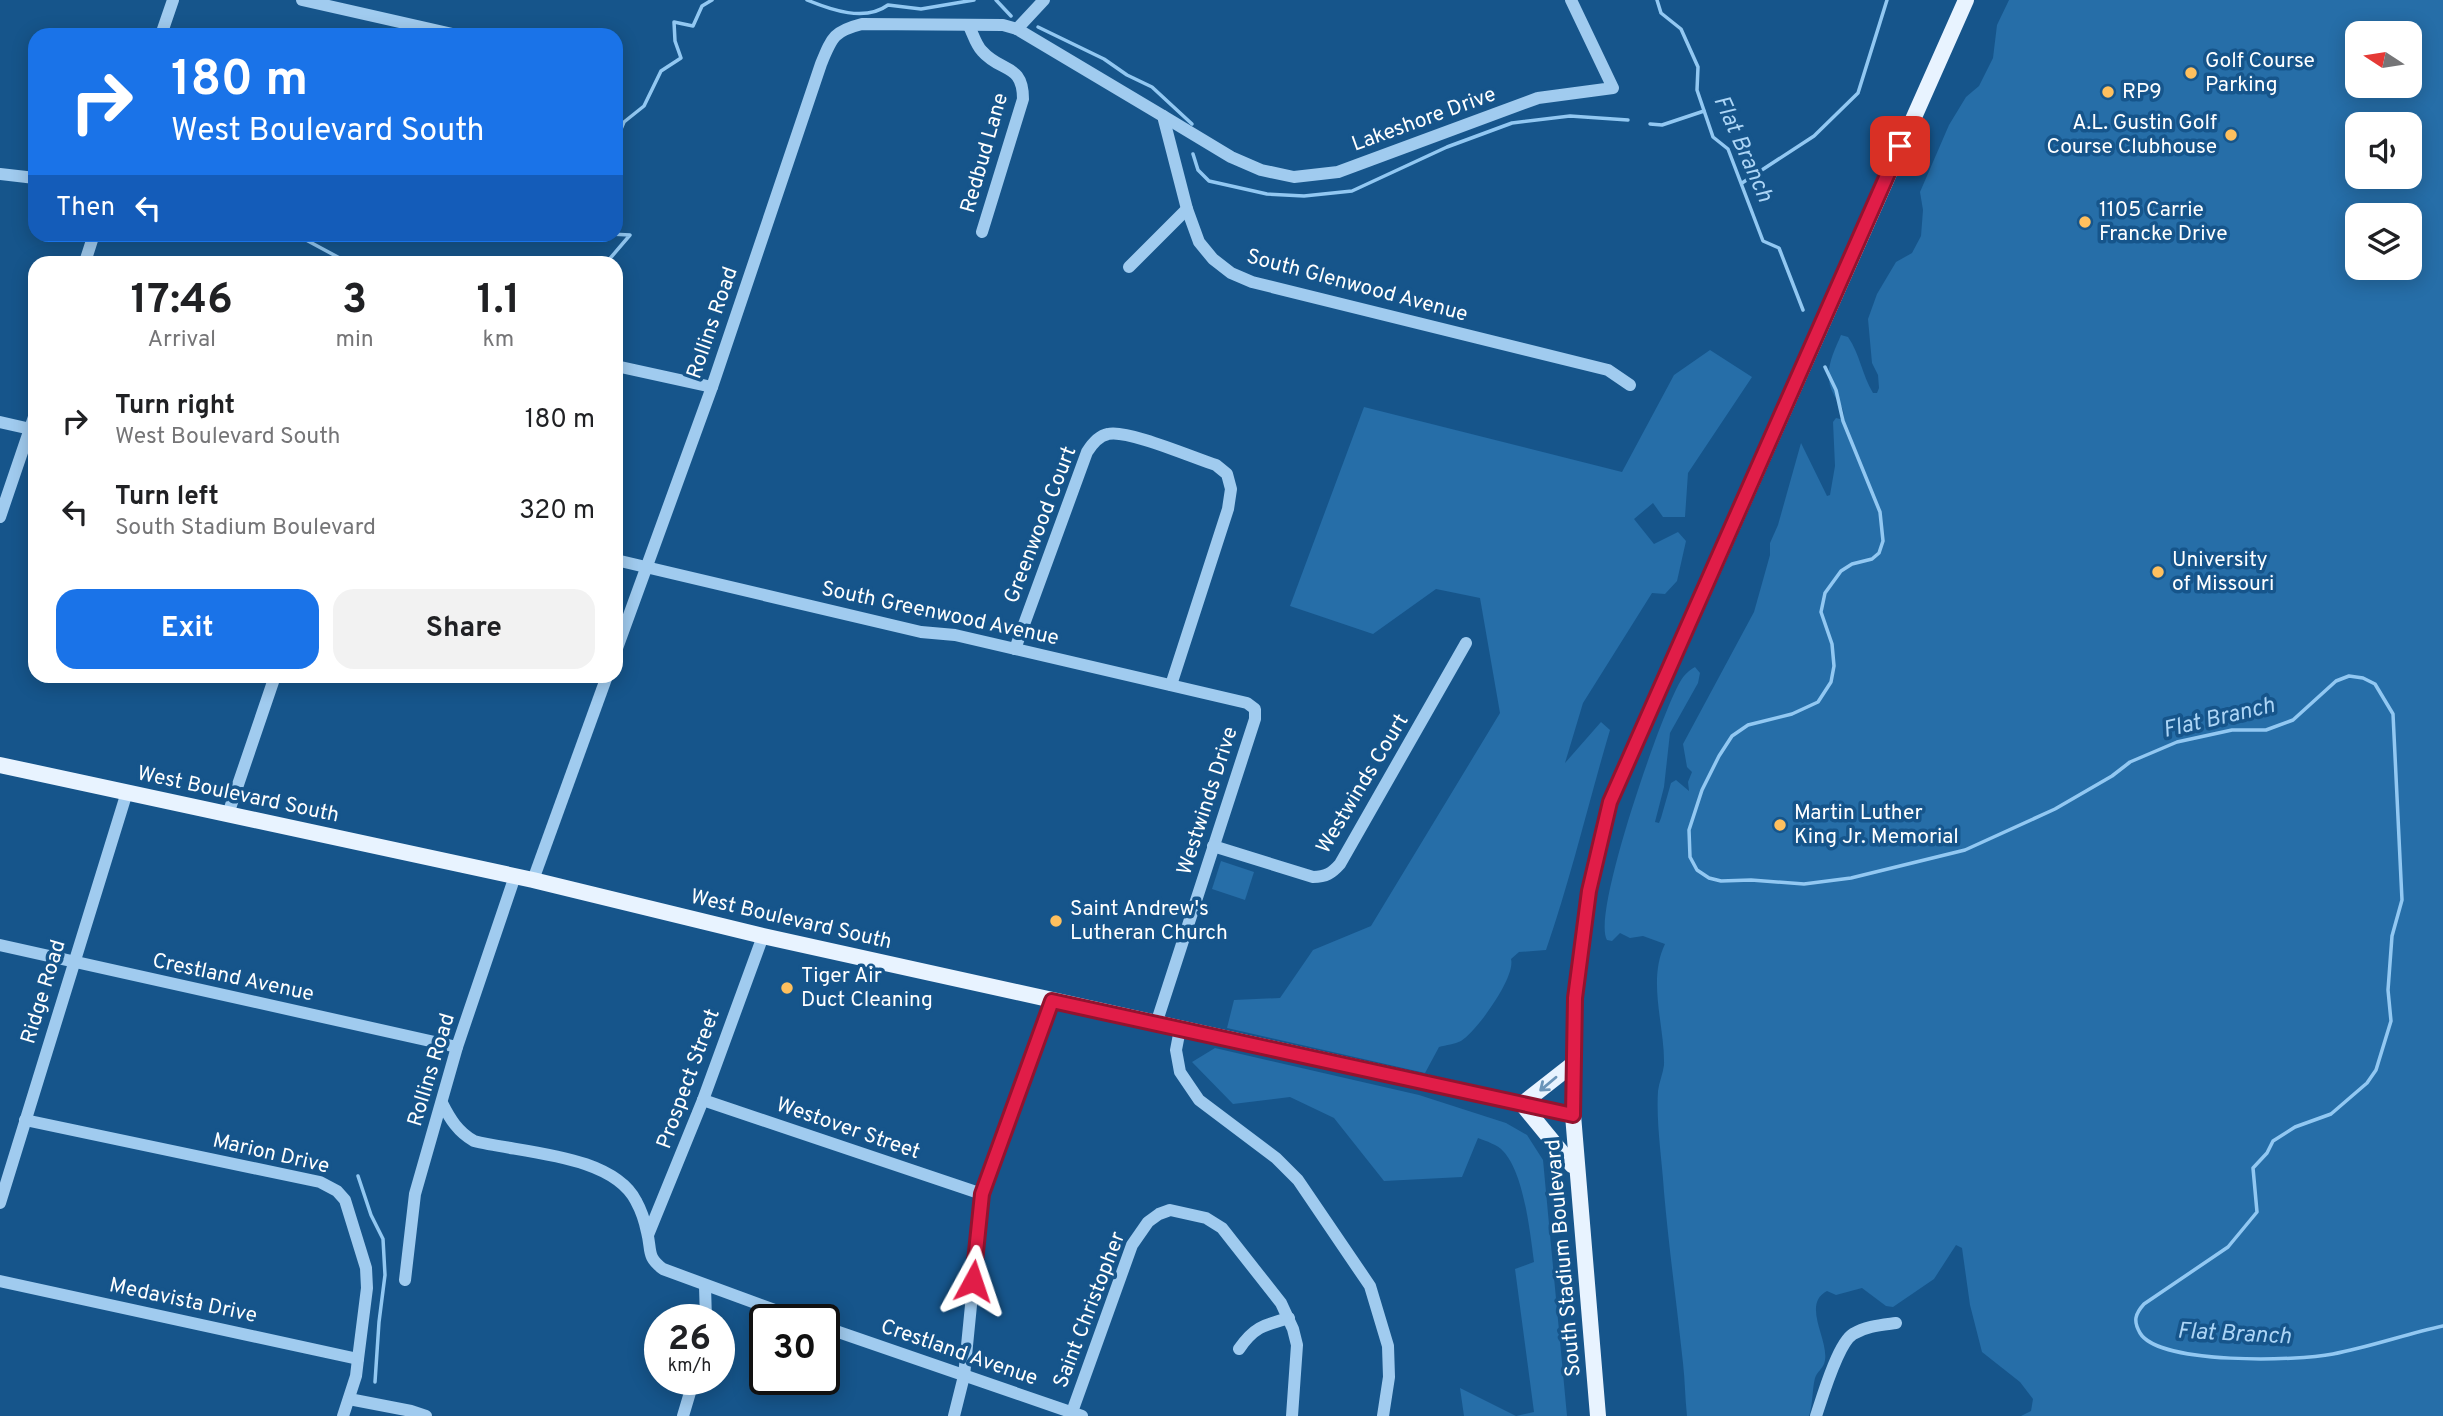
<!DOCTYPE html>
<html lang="en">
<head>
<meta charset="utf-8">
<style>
	:root { --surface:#fff; --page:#f2f2f2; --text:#202124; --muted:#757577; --accent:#1a73e8 }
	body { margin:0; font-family:Overpass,sans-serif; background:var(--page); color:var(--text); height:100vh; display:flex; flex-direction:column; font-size:26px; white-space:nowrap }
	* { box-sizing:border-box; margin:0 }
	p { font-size:23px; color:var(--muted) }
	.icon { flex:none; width:38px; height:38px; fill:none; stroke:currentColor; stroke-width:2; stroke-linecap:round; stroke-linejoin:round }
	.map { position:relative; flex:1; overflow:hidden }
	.side { position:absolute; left:28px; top:256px; width:595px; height:427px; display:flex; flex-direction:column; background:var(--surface); border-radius:21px; box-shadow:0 4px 18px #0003 }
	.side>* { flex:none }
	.top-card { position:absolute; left:28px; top:28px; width:595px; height:214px; border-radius:21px; box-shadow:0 4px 18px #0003; background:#1a73e8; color:#fff; overflow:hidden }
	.needle { width:46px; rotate:282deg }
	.buttons { position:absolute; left:2345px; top:21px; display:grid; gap:14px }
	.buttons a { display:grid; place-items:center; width:77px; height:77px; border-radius:14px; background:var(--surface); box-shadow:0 4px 18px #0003; font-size:35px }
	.speed { position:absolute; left:644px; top:1304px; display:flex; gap:14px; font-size:35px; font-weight:700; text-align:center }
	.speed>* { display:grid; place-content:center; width:91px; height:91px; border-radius:50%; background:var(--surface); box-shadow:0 4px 18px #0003; line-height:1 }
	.speed small { font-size:18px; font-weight:400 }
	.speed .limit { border:4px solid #111; border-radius:10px; background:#fff; color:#111 }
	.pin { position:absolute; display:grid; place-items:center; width:60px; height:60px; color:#fff; margin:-30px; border-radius:14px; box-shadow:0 4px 10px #0006 }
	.me { position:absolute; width:77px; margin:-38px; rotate:5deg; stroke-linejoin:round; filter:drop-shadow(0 0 5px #0008) }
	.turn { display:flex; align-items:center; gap:24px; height:147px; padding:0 28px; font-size:32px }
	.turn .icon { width:91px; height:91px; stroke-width:2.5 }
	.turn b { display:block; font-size:49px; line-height:60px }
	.then { display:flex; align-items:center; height:66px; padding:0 28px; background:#0003; gap:14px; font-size:26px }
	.eta { display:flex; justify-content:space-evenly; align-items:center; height:119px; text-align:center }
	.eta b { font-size:42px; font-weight:700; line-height:49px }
	.button { display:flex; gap:14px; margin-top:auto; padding:14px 28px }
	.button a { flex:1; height:80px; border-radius:21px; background:var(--accent); color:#fff; font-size:28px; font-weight:700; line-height:80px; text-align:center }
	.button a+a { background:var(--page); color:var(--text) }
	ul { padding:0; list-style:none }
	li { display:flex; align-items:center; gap:21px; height:91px; padding:0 28px }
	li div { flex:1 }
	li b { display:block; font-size:26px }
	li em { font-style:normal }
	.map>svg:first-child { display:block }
	.green { fill:#266ea8; fill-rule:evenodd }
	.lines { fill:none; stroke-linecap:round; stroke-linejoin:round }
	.stream { stroke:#92c8f2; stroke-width:3.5 }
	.minor { stroke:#a0cbef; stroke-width:12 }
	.major { stroke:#e8f3ff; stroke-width:16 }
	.oneway { stroke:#6a94b9 }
	.route-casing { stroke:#92132f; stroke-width:18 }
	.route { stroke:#e11d48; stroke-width:12 }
	.poi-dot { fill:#ffc05e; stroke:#16558b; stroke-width:2.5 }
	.labels { text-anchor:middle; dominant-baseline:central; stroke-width:7; stroke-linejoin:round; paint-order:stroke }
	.poi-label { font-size:21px; fill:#fff; stroke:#16558b; text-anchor:start }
	.street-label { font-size:21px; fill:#fff; stroke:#16558b }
	.water-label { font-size:23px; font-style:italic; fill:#acd5f6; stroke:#16558b }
</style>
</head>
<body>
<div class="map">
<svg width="2443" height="1416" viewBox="0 0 2443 1416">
	<rect width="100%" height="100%" fill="#16558b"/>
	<g class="green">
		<path d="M2009,0h434v1416h-422l10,-5 2,-12 -13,-17 -38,-30 -12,-47 -8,-57 -6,-3 -22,34 -41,28 -7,-1 -24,-18 -26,7 -9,-4c-27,14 5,52 -3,73 -2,5 -7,8 -9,14 -3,12 -2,26 -6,38h-122c-2,-18 -2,-36 -4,-53 -6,-57 -14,-114 -19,-171 -2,-33 -8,-68 -6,-101 1,-9 5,-17 6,-26 1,-39 -17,-84 1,-121l-22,-8 -13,2 -10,-5 -8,8 -5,-1c-16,-25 54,-226 73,-258 4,-7 8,-11 15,-15l5,6 -2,10 -28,50 -6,54 -9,35 4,1 2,-5 10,-35 5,-3 13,11 -1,-9 4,-10 -5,-5 -4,-23 71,-132 16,-57v-12l8,-18 23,-82 26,53 3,-1 5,-29 -2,-44 3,-4 8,2c0,-15 -4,-14 -10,-25 -12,-21 -1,-41 7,-60l7,2c12,17 14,38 25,56h4l2,-5 -1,-13 -6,-12 -4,-44 9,-25 19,-32 16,-9 9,-17 2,-26 -3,-18 29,-67 17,-28 13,-11 14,-28 4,-33zM2357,33h53v53h-53zM2357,124h53v53h-53zM2357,215h53v53h-53z"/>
		<path d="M1710,350l42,27 -64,96 -3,44h-22l-10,-14 -19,16 20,25 24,-12 8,9 -9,40 -12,13 -13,-1 -69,110 -18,60 36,-41 9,8c-22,74 -39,148 -64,220l-27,2 -8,7c5,18 -34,72 -50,82 -6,3 -15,4 -22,6l-14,26 -198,-45 7,-28 46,-2 33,-48 58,-24 129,-213 -20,-115 -44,-9 -63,45 -83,-28 74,-199 258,65 52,-97z"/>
		<path d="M1221,861l33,11 -9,28 -33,-11z"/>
		<path d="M1215,1048l204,47 87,28 21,12 16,25 24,256h-51l18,-4 -19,-143 19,-7c-4,-30 -10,-89 -31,-111 -5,-6 -17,-10 -25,-13l-16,39 -78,4 -50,-63 -44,-21 -57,7 -41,-42z"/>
		<path d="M1460,1388l56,28h-52z"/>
	</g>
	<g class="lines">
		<g class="stream">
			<path d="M807,0c24,10 58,22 81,5l33,4 53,-9"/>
			<path d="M996,0l15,16"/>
			<path d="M1657,0l4,13 20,16 17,38 -1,23 16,47 15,12 35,92 16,7 24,62"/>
			<path d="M1038,27l66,32 23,16 25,12 40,37"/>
			<path d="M1650,124l12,1 42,-14"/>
			<path d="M616,141l8,-19 20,-16 17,-35 20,-13 -6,-17 -1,-19 19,4 9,-20 10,-6"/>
			<path d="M1193,154l5,16 11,11 58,13 37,2 48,-5 95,-44 65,-24 58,-7 58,4"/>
			<path d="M616,178l3,7 -3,7"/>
			<path d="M1742,183l72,-47 44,-43 29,-93"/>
			<path d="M295,234l52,28"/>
			<path d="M607,262l23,-27 -20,-1"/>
			<path d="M1825,367l11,23 7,31 37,91 3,29 -4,12 -7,6 -20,5 -11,7 -16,22 -4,19 11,32 2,22 -3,16 -13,20 -26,12 -44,11 -16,11 -13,20 -17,34 -13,40 1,27 7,13 12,8 12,3 30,-1 53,4 47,-6 114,-28 90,-41 57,-33 18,-14 47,-20 55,-12h34l27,-10 43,-39 13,-5 14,2 12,6 18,30 9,186 -10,36 -4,54 3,31 -15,49 -9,13 -36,31 -36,13 -22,14 -6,12 -14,15 4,44 -29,35 -84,57c-9,10 -11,17 -4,29 19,32 158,28 193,21 37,-7 73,-20 110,-28"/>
			<path d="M358,1176l13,39 12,24 2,36 -6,47 -4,60"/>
		</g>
		<g class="minor">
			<path d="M302,0l155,35"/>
			<path d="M969,26c4,8 7,19 13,25 19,22 41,12 41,48l-41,133"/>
			<path d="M1017,29l27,-29"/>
			<path d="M161,35l12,-35"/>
			<path d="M1163,116l68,41 30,13 33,7 44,-5 200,-74 75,-10 -42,-88"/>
			<path d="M0,174l35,4"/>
			<path d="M85,262l9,-28"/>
			<path d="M1129,267l58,-58"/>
			<path d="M616,366l96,21"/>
			<path d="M0,422l35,8"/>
			<path d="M0,517l35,-103"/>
			<path d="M616,560l305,72 34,3 292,68 8,6v10l-99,305"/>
			<path d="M1015,649l72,-197c5,-8 11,-16 21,-18 19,-5 86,24 108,31l11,9 4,15 -3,20 -57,176"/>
			<path d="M616,651l96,-264 109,-323c11,-27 13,-33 41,-40l141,1 14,4 146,87 24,93 12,33 14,17 18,14 21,9 356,88 22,15"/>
			<path d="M228,814l47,-138"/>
			<path d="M1213,846l100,31c13,0 19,-4 27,-13l126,-221"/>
			<path d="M533,880l74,-204"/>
			<path d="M0,945l457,102"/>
			<path d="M1180,1029l-4,21 4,22 19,28 77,58 22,22 72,106 18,60 1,31 -6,39"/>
			<path d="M703,1100l279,94"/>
			<path d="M442,1103c8,16 16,29 32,38 47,12 138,13 162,60 5,9 9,21 11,31 5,19 -1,24 16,37l139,51"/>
			<path d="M25,1120l295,62 17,9 8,9 21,68 1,20 -9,71 -2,17 -13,40"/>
			<path d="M0,1203l127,-411"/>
			<path d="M648,1235l55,-135 60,-164"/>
			<path d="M405,1280l10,-86 42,-147 58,-171"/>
			<path d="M0,1281l358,78"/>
			<path d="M705,1286l1,34"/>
			<path d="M824,1327l258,89"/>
			<path d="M1239,1349c15,-22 25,-24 50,-31"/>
			<path d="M349,1399l62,12 15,5"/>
			<path d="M1072,1412l60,-167 16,-23 11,-8 11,-4 36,8 16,10 59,75 12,26 4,16 -5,71"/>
			<path d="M683,1416l11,-37"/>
			<path d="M954,1416l10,-40 18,-182 70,-193"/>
			<path d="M1816,1416c6,-18 22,-73 37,-82 13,-8 28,-9 43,-11"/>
		</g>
		<g class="major">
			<path d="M0,765l533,115 230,56 810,179"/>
			<path d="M1573,1064l-51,40 50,61 5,2"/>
			<path d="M1598,1416l-25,-301 2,-118 14,-106 21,-89 356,-802"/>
		</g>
	</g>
	<defs><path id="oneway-shaft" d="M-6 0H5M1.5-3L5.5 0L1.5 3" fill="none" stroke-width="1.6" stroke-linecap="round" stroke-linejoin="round" transform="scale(1.75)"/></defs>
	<use class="oneway" href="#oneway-shaft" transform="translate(1548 1084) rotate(140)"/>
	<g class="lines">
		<g class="route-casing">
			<path id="route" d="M973,1281l9,-87 70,-193 521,114 2,-117 14,-107 21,-89 290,-656"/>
		</g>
		<use href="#route" class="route"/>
	</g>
	<g class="poi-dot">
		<circle cx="2191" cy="73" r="7"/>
		<circle cx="2108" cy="92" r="7"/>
		<circle cx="2231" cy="135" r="7"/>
		<circle cx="2085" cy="222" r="7"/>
		<circle cx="2158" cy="572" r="7"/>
		<circle cx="1780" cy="825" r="7"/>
		<circle cx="1056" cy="921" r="7"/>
		<circle cx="787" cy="988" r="7"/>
	</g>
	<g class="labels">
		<g class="poi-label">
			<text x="2205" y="61">Golf Course<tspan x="2205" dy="24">Parking</tspan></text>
			<text x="2122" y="92">RP9</text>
			<text x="2217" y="123" text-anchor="end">A.L. Gustin Golf<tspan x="2217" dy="24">Course Clubhouse</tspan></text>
			<text x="2099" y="210">1105 Carrie<tspan x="2099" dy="24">Francke Drive</tspan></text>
			<text x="2172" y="560">University<tspan x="2172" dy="24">of Missouri</tspan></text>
			<text x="1794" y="813">Martin Luther<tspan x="1794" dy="24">King Jr. Memorial</tspan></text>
			<text x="1070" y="909">Saint Andrew's<tspan x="1070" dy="24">Lutheran Church</tspan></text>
			<text x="801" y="976">Tiger Air<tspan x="801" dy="24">Duct Cleaning</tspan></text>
		</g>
		<g class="street-label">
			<text transform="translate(1424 120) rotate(-20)">Lakeshore Drive</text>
			<text transform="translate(985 153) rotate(-74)">Redbud Lane</text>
			<text transform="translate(1357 286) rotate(15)">South Glenwood Avenue</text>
			<text transform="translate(713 323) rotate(-71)">Rollins Road</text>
			<text transform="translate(1041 525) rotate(-69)">Greenwood Court</text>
			<text transform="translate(940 614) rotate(12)">South Greenwood Avenue</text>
			<text transform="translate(1363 784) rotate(-59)">Westwinds Court</text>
			<text transform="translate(238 795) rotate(12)">West Boulevard South</text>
			<text transform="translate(1208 801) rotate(-72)">Westwinds Drive</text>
			<text transform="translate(791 920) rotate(13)">West Boulevard South</text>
			<text transform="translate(233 978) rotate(12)">Crestland Avenue</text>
			<text transform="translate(44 992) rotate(-73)">Ridge Road</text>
			<text transform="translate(432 1070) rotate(-73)">Rollins Road</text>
			<text transform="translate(689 1079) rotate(-70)">Prospect Street</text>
			<text transform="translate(848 1129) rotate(19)">Westover Street</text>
			<text transform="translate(271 1154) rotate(13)">Marion Drive</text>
			<text transform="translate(1564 1258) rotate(-95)">South Stadium Boulevard</text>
			<text transform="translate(183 1301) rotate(12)">Medavista Drive</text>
			<text transform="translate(1090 1310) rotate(-69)">Saint Christopher</text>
			<text transform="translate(959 1353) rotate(19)">Crestland Avenue</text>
		</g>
		<g class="water-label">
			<text transform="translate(1742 149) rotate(66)">Flat Branch</text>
			<text transform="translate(2219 719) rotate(-13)">Flat Branch</text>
			<text transform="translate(2234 1335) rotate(3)">Flat Branch</text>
		</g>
	</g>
</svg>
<div class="buttons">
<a><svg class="needle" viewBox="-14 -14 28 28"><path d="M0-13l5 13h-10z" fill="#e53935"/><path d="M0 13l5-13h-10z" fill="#757577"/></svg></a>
<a><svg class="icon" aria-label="sound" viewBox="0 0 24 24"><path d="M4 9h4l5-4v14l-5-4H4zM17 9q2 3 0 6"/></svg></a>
<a><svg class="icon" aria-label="layers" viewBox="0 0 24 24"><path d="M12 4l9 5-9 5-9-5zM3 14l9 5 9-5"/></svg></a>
</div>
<div class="speed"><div>26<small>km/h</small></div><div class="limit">30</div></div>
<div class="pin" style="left:1900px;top:146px;background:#d93025"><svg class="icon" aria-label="arrive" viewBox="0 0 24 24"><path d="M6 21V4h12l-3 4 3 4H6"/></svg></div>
<svg class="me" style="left:973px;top:1281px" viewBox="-20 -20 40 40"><path d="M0-17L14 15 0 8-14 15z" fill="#e11d48" stroke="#fff" stroke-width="4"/></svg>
<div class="top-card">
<div class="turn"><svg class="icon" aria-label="right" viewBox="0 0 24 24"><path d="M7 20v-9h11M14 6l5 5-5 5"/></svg><div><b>180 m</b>West Boulevard South</div></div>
<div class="then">Then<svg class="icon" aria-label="left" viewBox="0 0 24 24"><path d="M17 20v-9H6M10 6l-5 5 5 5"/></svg></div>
</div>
<section class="side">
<div class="eta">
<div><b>17:46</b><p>Arrival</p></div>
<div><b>3</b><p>min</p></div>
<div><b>1.1</b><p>km</p></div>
</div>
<ul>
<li><svg class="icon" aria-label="right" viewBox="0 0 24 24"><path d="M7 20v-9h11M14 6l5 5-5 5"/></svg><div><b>Turn right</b><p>West Boulevard South</p></div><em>180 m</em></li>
<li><svg class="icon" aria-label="left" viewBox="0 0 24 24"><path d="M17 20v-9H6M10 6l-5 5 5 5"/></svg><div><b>Turn left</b><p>South Stadium Boulevard</p></div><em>320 m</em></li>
</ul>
<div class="button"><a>Exit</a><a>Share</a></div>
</section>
</div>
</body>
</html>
